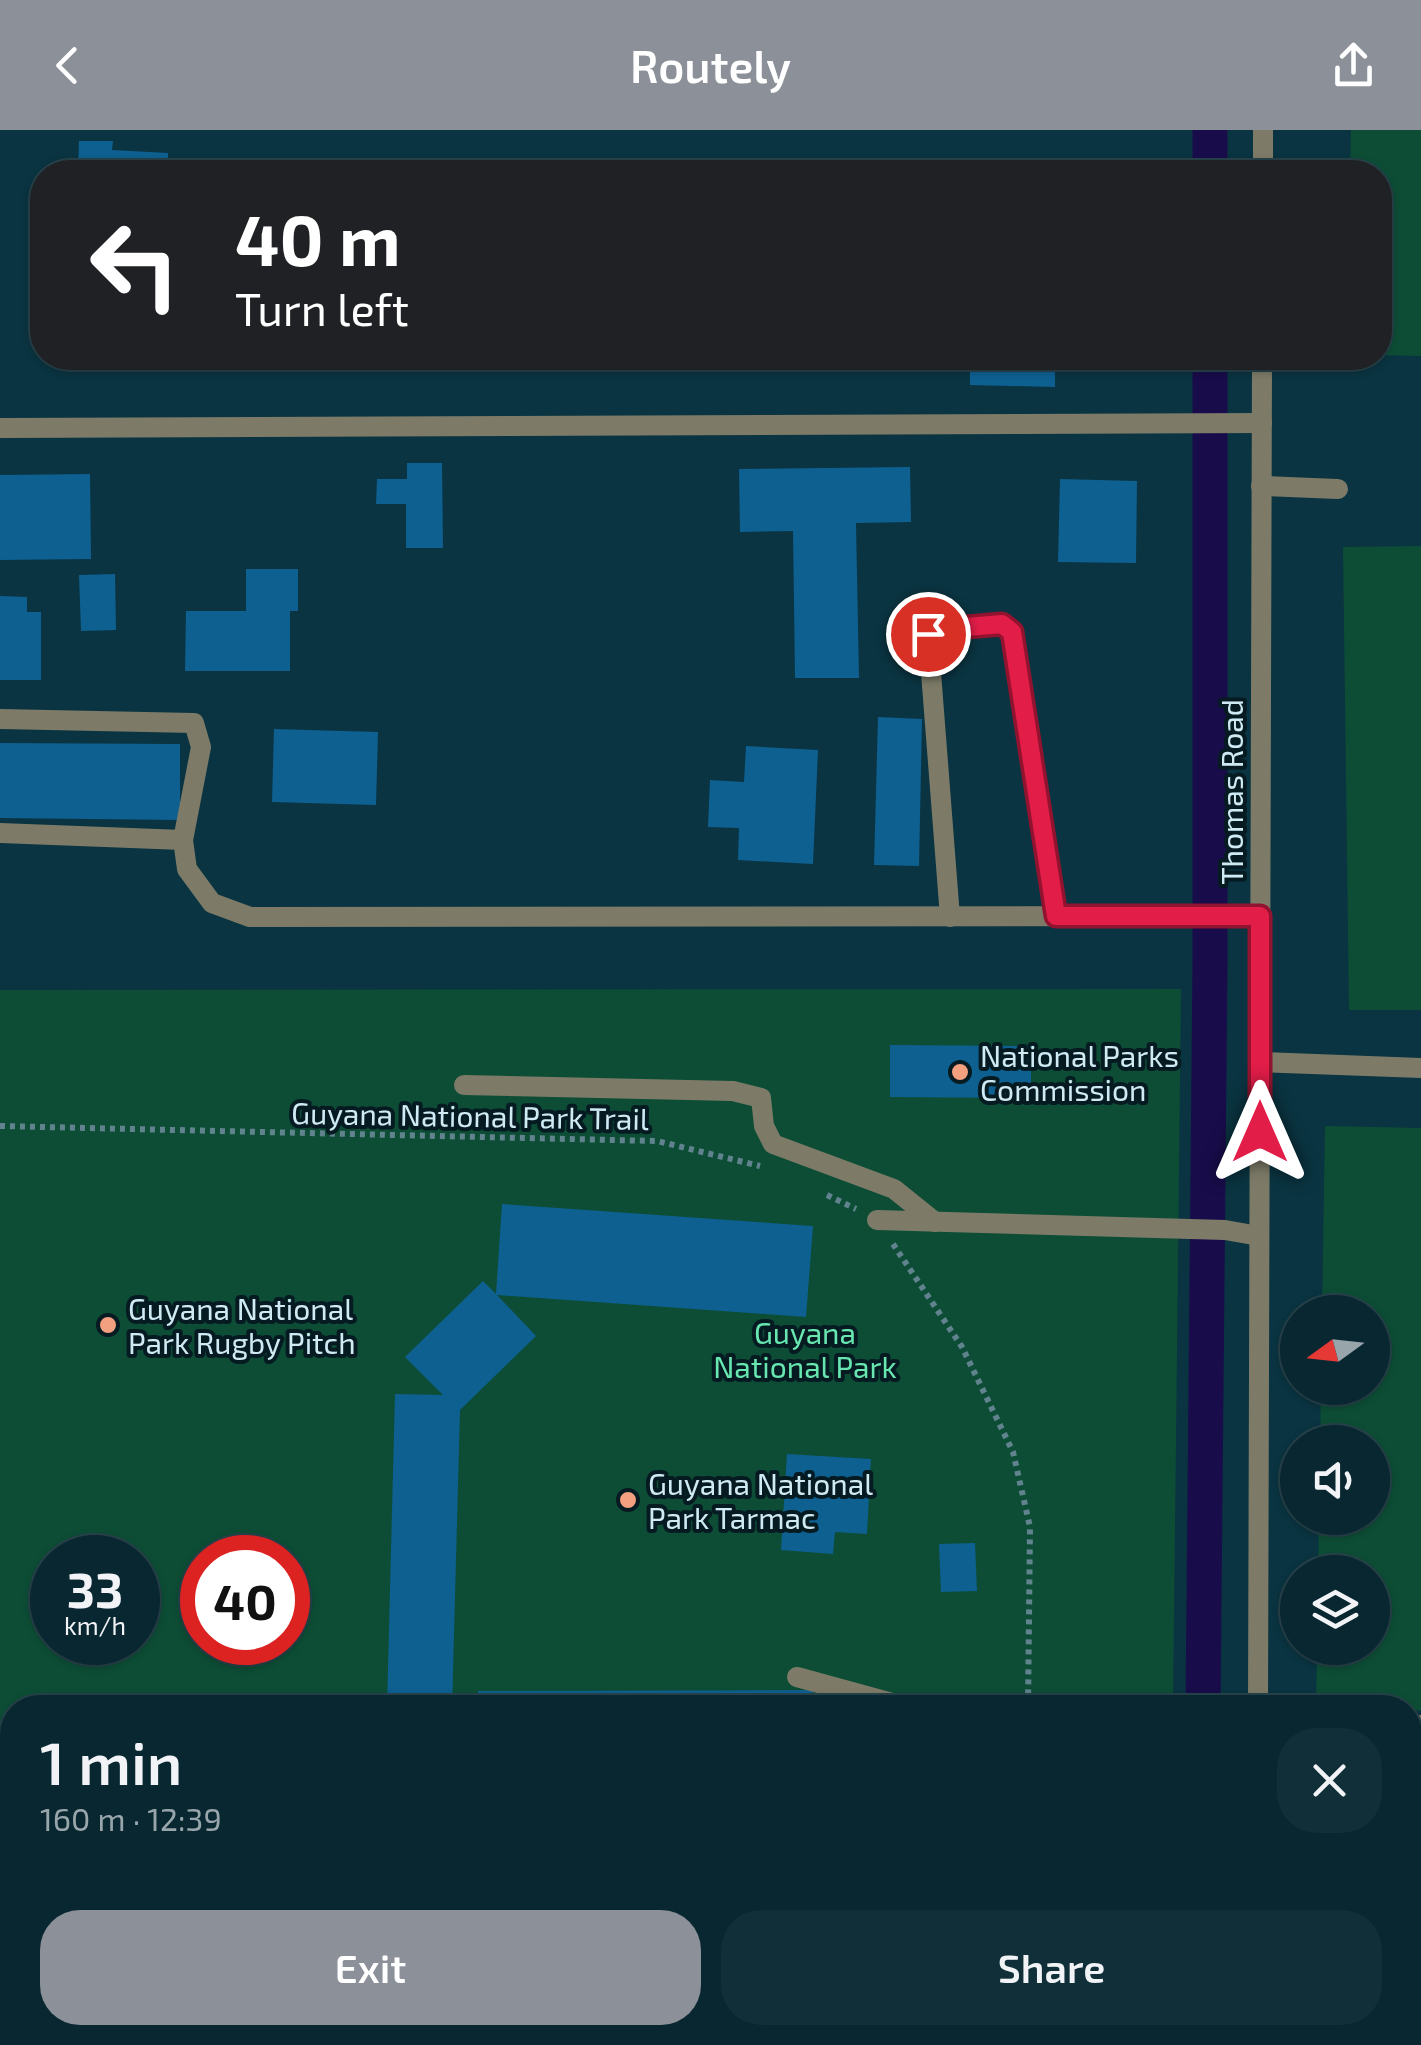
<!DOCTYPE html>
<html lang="en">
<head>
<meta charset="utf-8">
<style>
	:root { --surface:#082731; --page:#112f39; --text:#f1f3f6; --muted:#98a5ab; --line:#29444d; --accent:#8c9099 }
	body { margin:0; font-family:"Exo 2",sans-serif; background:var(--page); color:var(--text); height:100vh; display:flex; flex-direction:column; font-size:38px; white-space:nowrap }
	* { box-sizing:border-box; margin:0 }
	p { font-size:32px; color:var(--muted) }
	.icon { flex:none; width:55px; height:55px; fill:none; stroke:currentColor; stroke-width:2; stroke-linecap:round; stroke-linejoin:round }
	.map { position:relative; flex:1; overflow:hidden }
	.panel { position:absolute; left:0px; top:1565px; width:1422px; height:350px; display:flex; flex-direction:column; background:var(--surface); border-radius:40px 40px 0 0; box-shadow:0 2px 8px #0004,0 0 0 2px var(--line) }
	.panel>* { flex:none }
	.guide { position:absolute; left:30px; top:30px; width:1362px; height:210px; border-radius:40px; box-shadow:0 2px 8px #0004,0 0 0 2px var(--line); background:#202124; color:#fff; overflow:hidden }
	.needle { width:65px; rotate:255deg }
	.fabs { position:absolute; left:1280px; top:1165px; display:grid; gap:20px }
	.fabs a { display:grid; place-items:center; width:110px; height:110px; border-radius:50%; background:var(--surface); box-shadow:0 2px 8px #0004,0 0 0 2px var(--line); font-size:50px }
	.speed { position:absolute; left:30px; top:1405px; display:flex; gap:20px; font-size:50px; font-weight:700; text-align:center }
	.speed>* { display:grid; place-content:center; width:130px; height:130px; border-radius:50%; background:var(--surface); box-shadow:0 2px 8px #0004,0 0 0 2px var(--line); line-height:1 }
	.speed small { font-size:25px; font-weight:400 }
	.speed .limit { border:15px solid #d22; background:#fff; color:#111 }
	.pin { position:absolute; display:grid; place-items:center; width:85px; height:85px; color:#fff; margin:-42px; border:5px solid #fff; border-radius:50%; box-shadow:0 2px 10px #0007 }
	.me { position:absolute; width:110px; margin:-55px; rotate:0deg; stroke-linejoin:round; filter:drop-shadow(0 0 8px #0008) }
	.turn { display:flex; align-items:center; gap:35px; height:210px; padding:0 40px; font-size:45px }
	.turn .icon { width:130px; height:130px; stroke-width:2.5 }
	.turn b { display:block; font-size:70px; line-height:85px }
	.round { display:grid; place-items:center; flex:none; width:105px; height:105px; border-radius:40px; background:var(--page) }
	.summary { display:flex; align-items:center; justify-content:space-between; height:170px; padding:0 40px }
	h1 { font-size:60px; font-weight:600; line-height:75px }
	.button { display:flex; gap:20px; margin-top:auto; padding:20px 40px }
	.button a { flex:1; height:115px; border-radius:40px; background:var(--accent); color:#fff; font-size:40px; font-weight:600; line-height:115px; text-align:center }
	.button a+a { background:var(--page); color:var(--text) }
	header { display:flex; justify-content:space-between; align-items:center; height:130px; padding:0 40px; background:var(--accent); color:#fff; font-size:45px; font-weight:600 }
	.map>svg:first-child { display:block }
	.green { fill:#0d4d36; fill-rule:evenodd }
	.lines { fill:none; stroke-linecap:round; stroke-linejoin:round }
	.canal { stroke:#190c4b; stroke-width:35 }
	.building { fill:#0e6091 }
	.path { stroke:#60838e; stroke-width:6; stroke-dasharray:5 5; stroke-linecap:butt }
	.service { stroke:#7d7b68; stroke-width:20 }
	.minor { stroke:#7d7b68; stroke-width:20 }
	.tertiary { stroke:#7d7b68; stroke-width:20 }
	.route-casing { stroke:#92132f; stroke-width:25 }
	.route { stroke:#e11d48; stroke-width:18 }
	.poi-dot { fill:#f2a07f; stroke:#051a21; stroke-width:4 }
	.labels { text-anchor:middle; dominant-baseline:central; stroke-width:8; stroke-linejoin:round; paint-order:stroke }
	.street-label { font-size:30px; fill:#d0eaf4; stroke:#051a21 }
	.poi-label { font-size:30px; fill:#d0eaf4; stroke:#051a21; text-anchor:start }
	.park-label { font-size:30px; fill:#67e6b0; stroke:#051a21 }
</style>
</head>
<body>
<header><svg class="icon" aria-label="back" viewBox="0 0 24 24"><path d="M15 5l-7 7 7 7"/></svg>Routely<svg class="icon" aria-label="share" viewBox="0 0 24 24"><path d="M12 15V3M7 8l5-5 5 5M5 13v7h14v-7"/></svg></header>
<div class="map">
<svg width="1421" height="1915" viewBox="0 0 1421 1915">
	<rect width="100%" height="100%" fill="#0a3441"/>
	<g class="green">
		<path d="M1351,0h70v226l-41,-1v-183h-30z"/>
		<path d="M1421,416v464h-72l-6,-463z"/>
		<path d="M1181,859l-8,718 -1161,1v324h1157v13h-1169v-1055zM52,1428h86v84h-86zM202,1428h86v84h-86z"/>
		<path d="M1325,996l96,2v583l-11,-1v-2l-94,-1 1,-59h55v-76h-54l1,-54h53v-76h-52l1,-54h51v-76h-50z"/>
		<path d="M1410,1715h11v200h-78v-12l67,-1z"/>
	</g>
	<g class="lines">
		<g class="canal">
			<path d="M1210,0v42"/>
			<path d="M1203,1578l7,-748v-602"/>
			<path d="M1201,1915v-13"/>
		</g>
	</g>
	<g class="building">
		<path d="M79,11h34l-1,9 56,3v19h-90z"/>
		<path d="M970,228h85v29l-85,-2z"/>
		<path d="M407,333h35l1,85h-37v-44h-30l1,-25h30z"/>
		<path d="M910,337l1,55 -55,1 3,155h-64l-2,-147 -53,1 -1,-63z"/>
		<path d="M90,344l1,85 -91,1v-85z"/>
		<path d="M1060,349l77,2 -1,82 -78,-1z"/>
		<path d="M246,439h52v42h-8v60h-105l1,-60h60z"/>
		<path d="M115,444l1,56 -35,1 -2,-56z"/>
		<path d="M0,466l27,1v15h14v68h-41z"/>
		<path d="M878,587l44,2 -3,147 -45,-1z"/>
		<path d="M274,599l104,3 -2,73 -104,-3z"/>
		<path d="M0,613l180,1v76l-180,-2z"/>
		<path d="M746,616l72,4 -5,114 -75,-4 1,-32 -31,-1 2,-47 34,2z"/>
		<path d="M890,915l141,1v52l-141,-1z"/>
		<path d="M502,1074l311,22 -7,91 -309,-22 39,41 -76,74 -8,298h-65l8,-314 48,1 -38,-38 78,-76 13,13z"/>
		<path d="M787,1324l84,5 -4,75 -32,-2 -2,22 -52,-4z"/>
		<path d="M975,1413l2,48 -36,1 -2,-48z"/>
		<path d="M813,1560v18h-334l-1,-17z"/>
	</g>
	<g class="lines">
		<g class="path">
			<path d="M0,996l657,15 103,25"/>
			<path d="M827,1065l29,14"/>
			<path d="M893,1114l69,103 51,105 17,75 -2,181"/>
			<path d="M1026,1915v-13"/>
		</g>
		<g class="service">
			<path d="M1261,356l77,3"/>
			<path d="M0,589l194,4 7,24 -18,93 4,29 25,34 38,14 1010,-1"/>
			<path d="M0,703l183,7"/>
			<path d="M950,787l-22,-283 3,-4 71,-6 10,8 44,284"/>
			<path d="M1260,932l161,6"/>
			<path d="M464,955l269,6 28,7 3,28 9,18 121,45 41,33"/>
			<path d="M877,1090l348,10 34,6"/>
			<path d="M797,1547l113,31"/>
		</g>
		<path class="minor" d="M0,298l1262,-5"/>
		<g class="tertiary">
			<path d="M1263,42v-42"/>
			<path d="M1258,1578l4,-1350"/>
			<path d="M1410,1595h11"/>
			<path d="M1255,1915v-13"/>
		</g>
	</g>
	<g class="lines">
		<g class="route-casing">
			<path id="route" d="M928,504l3,-4 71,-6 10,8 44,284h204v216"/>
		</g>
		<use href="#route" class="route"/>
	</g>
	<g class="poi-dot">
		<circle cx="960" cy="942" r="10"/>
		<circle cx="108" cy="1195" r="10"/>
		<circle cx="628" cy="1370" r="10"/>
	</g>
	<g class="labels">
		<g class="street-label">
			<text transform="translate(1231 662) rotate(-90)">Thomas Road</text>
			<text transform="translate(470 985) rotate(1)">Guyana National Park Trail</text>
		</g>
		<g class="poi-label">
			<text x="980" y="925">National Parks<tspan x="980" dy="34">Commission</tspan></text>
			<text x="128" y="1178">Guyana National<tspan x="128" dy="34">Park Rugby Pitch</tspan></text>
			<text x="648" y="1353">Guyana National<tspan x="648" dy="34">Park Tarmac</tspan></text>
		</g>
		<g class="park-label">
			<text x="805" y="1202">Guyana<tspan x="805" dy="34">National Park</tspan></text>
		</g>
	</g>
</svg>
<div class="fabs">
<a><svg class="needle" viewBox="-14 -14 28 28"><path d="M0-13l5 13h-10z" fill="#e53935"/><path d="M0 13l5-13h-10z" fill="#98a5ab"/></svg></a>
<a><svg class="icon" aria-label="sound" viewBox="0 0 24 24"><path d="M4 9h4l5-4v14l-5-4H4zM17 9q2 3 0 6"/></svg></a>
<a><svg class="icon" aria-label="layers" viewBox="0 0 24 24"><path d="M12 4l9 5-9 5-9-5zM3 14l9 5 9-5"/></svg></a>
</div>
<div class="speed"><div>33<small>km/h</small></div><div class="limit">40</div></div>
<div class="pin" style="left:928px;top:504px;background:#d93025"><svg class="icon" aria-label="arrive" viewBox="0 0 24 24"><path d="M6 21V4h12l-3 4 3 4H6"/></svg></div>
<svg class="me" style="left:1260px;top:1002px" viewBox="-20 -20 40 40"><path d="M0-17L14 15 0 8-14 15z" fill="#e11d48" stroke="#fff" stroke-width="4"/></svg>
<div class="guide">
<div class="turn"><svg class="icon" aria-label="left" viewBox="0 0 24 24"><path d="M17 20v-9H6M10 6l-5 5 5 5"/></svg><div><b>40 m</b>Turn left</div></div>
</div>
<section class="panel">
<div class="summary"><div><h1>1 min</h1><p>160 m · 12:39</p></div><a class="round"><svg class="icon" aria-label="close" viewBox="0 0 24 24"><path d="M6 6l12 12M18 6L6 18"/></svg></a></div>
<div class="button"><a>Exit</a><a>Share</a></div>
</section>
</div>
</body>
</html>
